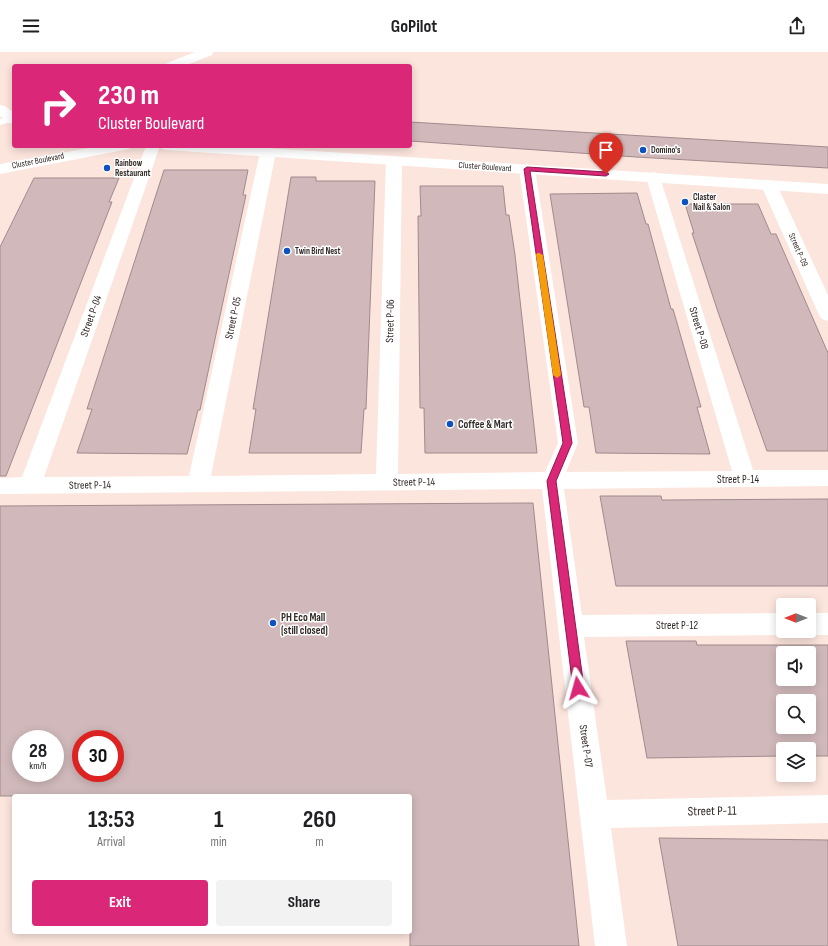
<!DOCTYPE html>
<html lang="en">
<head>
<meta charset="utf-8">
<style>
	:root { --surface:#fff; --page:#f2f2f2; --text:#202124; --muted:#757577; --accent:#db2777 }
	body { margin:0; font-family:"Sofia Sans Condensed",sans-serif; background:var(--page); color:var(--text); height:100vh; display:flex; flex-direction:column; font-size:15px; white-space:nowrap }
	* { box-sizing:border-box; margin:0 }
	p { font-size:13px; color:var(--muted) }
	.icon { flex:none; width:22px; height:22px; fill:none; stroke:currentColor; stroke-width:2; stroke-linecap:round; stroke-linejoin:round }
	.map { position:relative; flex:1; overflow:hidden }
	.sheet { position:absolute; left:12px; top:742px; width:400px; height:140px; display:flex; flex-direction:column; background:var(--surface); border-radius:4px; box-shadow:0 2px 10px #0003 }
	.sheet>* { flex:none }
	.hud { position:absolute; left:12px; top:12px; width:400px; height:84px; border-radius:4px; box-shadow:0 2px 10px #0003; background:#db2777; color:#fff; overflow:hidden }
	.needle { width:26px; rotate:270deg }
	.controls { position:absolute; left:776px; top:546px; display:grid; gap:8px }
	.controls a { display:grid; place-items:center; width:40px; height:40px; border-radius:4px; background:var(--surface); box-shadow:0 2px 10px #0003; font-size:20px }
	.speed { position:absolute; left:12px; top:678px; display:flex; gap:8px; font-size:20px; font-weight:700; text-align:center }
	.speed>* { display:grid; place-content:center; width:52px; height:52px; border-radius:50%; background:var(--surface); box-shadow:0 2px 10px #0003; line-height:1 }
	.speed small { font-size:10px; font-weight:400 }
	.speed .limit { border:6px solid #d22; background:#fff; color:#111 }
	.pin { position:absolute; display:grid; place-items:center; width:34px; height:34px; color:#fff; margin:-41px -17px; border-radius:50% 50% 50% 0; rotate:-45deg; box-shadow:0 0 4px #0007 }
	.pin .icon { rotate:45deg }
	.me { position:absolute; width:44px; margin:-22px; rotate:352deg; stroke-linejoin:round; filter:drop-shadow(0 0 3px #0008) }
	.turn { display:flex; align-items:center; gap:14px; height:84px; padding:0 20px; font-size:18px }
	.turn .icon { width:52px; height:52px; stroke-width:2.5 }
	.turn b { display:block; font-size:28px; line-height:34px }
	.eta { display:flex; justify-content:space-evenly; align-items:center; height:68px; text-align:center }
	.eta b { font-size:24px; font-weight:700; line-height:28px }
	.action { display:flex; gap:8px; margin-top:auto; padding:8px 20px }
	.action a { flex:1; height:46px; border-radius:4px; background:var(--accent); color:#fff; font-size:16px; font-weight:700; line-height:46px; text-align:center }
	.action a+a { background:var(--page); color:var(--text) }
	header { display:flex; justify-content:space-between; align-items:center; height:52px; padding:0 20px; background:var(--surface); font-size:18px; font-weight:700 }
	.map>svg:first-child { display:block }
	.building { fill:#d1b9bb; stroke:#a18a8c; fill-rule:evenodd }
	.lines { fill:none; stroke-linecap:round; stroke-linejoin:round }
	.service { fill:#fff; fill-rule:evenodd }
	.minor { fill:#fff; fill-rule:evenodd }
	.tertiary { fill:#fff; fill-rule:evenodd }
	.route { fill:#db2777; stroke:#8e194d }
	.slow { fill:#f59e0b }
	.poi-dot { fill:#0e52bd; stroke:#fff; stroke-width:1.5 }
	.labels { text-anchor:middle; dominant-baseline:central; stroke-width:3; stroke-linejoin:round; paint-order:stroke }
	.far-poi-label { font-size:9px; font-weight:bold; fill:#312926; stroke:#fff; text-anchor:start }
	.far-street-label { font-size:9px; fill:#312926; stroke:#fff }
	.street-label { font-size:11px; fill:#312926; stroke:#fff }
	.poi-label { font-size:11px; font-weight:bold; fill:#312926; stroke:#fff; text-anchor:start }
	.near-street-label { font-size:13px; fill:#312926; stroke:#fff }
</style>
</head>
<body>
<header><svg class="icon" aria-label="menu" viewBox="0 0 24 24"><path d="M4 6h16M4 12h16M4 18h16"/></svg>GoPilot<svg class="icon" aria-label="share" viewBox="0 0 24 24"><path d="M12 15V3M7 8l5-5 5 5M5 13v7h14v-7"/></svg></header>
<div class="map">
<svg width="828" height="894" viewBox="0 0 828 894">
	<rect width="100%" height="100%" fill="#fce5dd"/>
	<g class="building">
		<path d="M410,70l418,25v21l-192,-11 -226,-16z"/>
		<path d="M164,118h84l-5,25h3l-28,130 -18,85h-2l-11,44 -110,-1 15,-44h-5z"/>
		<path d="M291,125h25v4h59l-9,228h-2l-3,44h-112l7,-44h-3z"/>
		<path d="M34,126h85l-10,24h3l-80,207 -26,67h-6v-229z"/>
		<path d="M420,134h83l3,29h3l6,40 22,198h-112l-1,-45h-4l-2,-192h3z"/>
		<path d="M637,141l9,31h2l23,85h2l28,98h-4l13,47 -114,-1 -7,-46h-5l-34,-213z"/>
		<path d="M685,152h73l13,30h5l52,119v98h-61l-49,-139 -26,-79h2z"/>
		<path d="M600,444h61l1,4 166,-1v87h-212z"/>
		<path d="M533,451l46,443h-169v-150h-410v-290zM21,687h34v34h-34zM81,687h34v34h-34z"/>
		<path d="M626,589h70l1,4h131v111h-19v-7h-26v7l-136,2zM783,601h26v26h-26zM783,649h26v26h-26z"/>
		<path d="M659,786l169,2v106h-150z"/>
	</g>
	<g class="lines">
		<path class="service" d="M14,65v4l-14,4v-6z"/>
		<g class="minor">
			<path d="M195,0h18l-1,3 -28,11h-19l2,-3z"/>
			<path d="M100,94h31l-2,3 -5,1 -124,24v-10z"/>
			<path d="M146,94h14l-116,331 145,-1 71,-324 3,-3 5,-2 5,2 3,3 -65,324 165,-2 10,-313 3,-3 5,-2 5,2 3,3 -4,313 147,-2 13,-29 -39,-274 3,-3 5,-2 5,2 3,3 43,274 -12,29 166,-1 -86,-294 3,-3 5,-2 5,2 94,296h75v16l-264,3 18,126 201,-2v18h9l-9,4 -199,2 23,163 221,-5v28l-217,5 16,118h-32l-53,-457 -542,5v-16l22,-1z"/>
			<path d="M769,128l6,2 2,3 51,110v26l-6,-2 -3,-4 -58,-130 2,-3z"/>
			<path d="M809,561h19v22h-19l-9,-3 9,-1z"/>
		</g>
		<g class="tertiary">
			<path d="M0,53l5,1 9,7v11l-5,-1 -9,-7z"/>
			<path d="M160,94h76l592,38v10l-661,-44 -5,-1z"/>
		</g>
	</g>
	<path class="route" d="M527,115l79,5 3,2 -3,2 -76,-5 42,272 -16,38 28,207 -2,4 -4,1 -3,-1 -2,-4 -26,-207 16,-38 -39,-274z"/>
	<path class="slow" d="M537,201h2l4,2 18,120 -4,3 -4,-3 -17,-120z"/>
	<g class="poi-dot">
		<circle cx="643" cy="98" r="4"/>
		<circle cx="107" cy="116" r="4"/>
		<circle cx="685" cy="150" r="4"/>
		<circle cx="287" cy="199" r="4"/>
		<circle cx="450" cy="372" r="4"/>
		<circle cx="273" cy="571" r="4"/>
	</g>
	<g class="labels">
		<g class="far-poi-label">
			<text x="651" y="98">Domino's</text>
			<text x="115" y="111">Rainbow<tspan x="115" dy="10">Restaurant</tspan></text>
			<text x="693" y="145">Claster<tspan x="693" dy="10">Nail &amp; Salon</tspan></text>
			<text x="295" y="199">Twin Bird Nest</text>
		</g>
		<g class="far-street-label">
			<text transform="translate(38 109) rotate(-11)">Cluster Boulevard</text>
			<text transform="translate(485 115) rotate(4)">Cluster Boulevard</text>
			<text transform="translate(798 198) rotate(66)">Street P-09</text>
		</g>
		<g class="street-label">
			<text transform="translate(91 264) rotate(-70)">Street P-04</text>
			<text transform="translate(233 266) rotate(-78)">Street P-05</text>
			<text transform="translate(390 269) rotate(-89)">Street P-06</text>
			<text transform="translate(699 276) rotate(73)">Street P-08</text>
			<text x="738" y="427">Street P-14</text>
			<text transform="translate(414 430) rotate(-1)">Street P-14</text>
			<text transform="translate(90 433) rotate(-1)">Street P-14</text>
			<text x="677" y="573">Street P-12</text>
			<text transform="translate(586 694) rotate(82)">Street P-07</text>
		</g>
		<g class="poi-label">
			<text x="458" y="372">Coffee &amp; Mart</text>
			<text x="281" y="565">PH Eco Mall<tspan x="281" dy="13">(still closed)</tspan></text>
		</g>
		<g class="near-street-label">
			<text transform="translate(712 759) rotate(-1)">Street P-11</text>
		</g>
	</g>
</svg>
<div class="controls">
<a><svg class="needle" viewBox="-14 -14 28 28"><path d="M0-13l5 13h-10z" fill="#e53935"/><path d="M0 13l5-13h-10z" fill="#757577"/></svg></a>
<a><svg class="icon" aria-label="sound" viewBox="0 0 24 24"><path d="M4 9h4l5-4v14l-5-4H4zM17 9q2 3 0 6"/></svg></a>
<a><svg class="icon" aria-label="search" viewBox="0 0 24 24"><circle cx="10" cy="10" r="6"/><path d="M15 15l6 6"/></svg></a>
<a><svg class="icon" aria-label="layers" viewBox="0 0 24 24"><path d="M12 4l9 5-9 5-9-5zM3 14l9 5 9-5"/></svg></a>
</div>
<div class="speed"><div>28<small>km/h</small></div><div class="limit">30</div></div>
<div class="pin" style="left:606px;top:122px;background:#d93025"><svg class="icon" aria-label="arrive" viewBox="0 0 24 24"><path d="M6 21V4h12l-3 4 3 4H6"/></svg></div>
<svg class="me" style="left:578px;top:636px" viewBox="-20 -20 40 40"><path d="M0-17L14 15 0 8-14 15z" fill="#db2777" stroke="#fff" stroke-width="4"/></svg>
<div class="hud">
<div class="turn"><svg class="icon" aria-label="right" viewBox="0 0 24 24"><path d="M7 20v-9h11M14 6l5 5-5 5"/></svg><div><b>230 m</b>Cluster Boulevard</div></div>
</div>
<section class="sheet">
<div class="eta">
<div><b>13:53</b><p>Arrival</p></div>
<div><b>1</b><p>min</p></div>
<div><b>260</b><p>m</p></div>
</div>
<div class="action"><a>Exit</a><a>Share</a></div>
</section>
</div>
</body>
</html>
